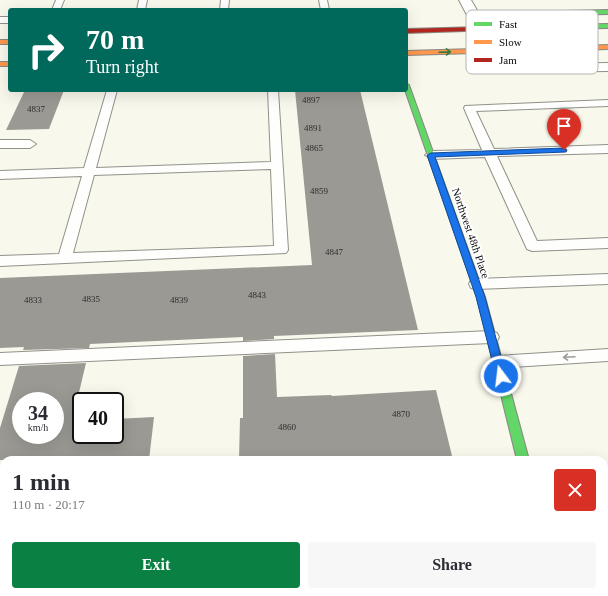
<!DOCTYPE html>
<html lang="en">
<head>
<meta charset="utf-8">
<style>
	:root { --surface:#fff; --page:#f7f7f7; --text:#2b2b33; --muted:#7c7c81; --accent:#0b8043 }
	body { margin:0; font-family:Georgia,serif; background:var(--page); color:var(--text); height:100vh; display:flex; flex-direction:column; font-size:15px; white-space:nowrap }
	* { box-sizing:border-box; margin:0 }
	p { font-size:13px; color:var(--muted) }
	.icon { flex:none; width:22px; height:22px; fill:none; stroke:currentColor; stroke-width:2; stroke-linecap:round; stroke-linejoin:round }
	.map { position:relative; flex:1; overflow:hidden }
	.sheet { position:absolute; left:0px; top:456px; width:608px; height:140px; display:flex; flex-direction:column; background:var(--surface); border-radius:12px 12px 0 0; box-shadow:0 4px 16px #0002 }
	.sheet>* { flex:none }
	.top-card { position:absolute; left:8px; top:8px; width:400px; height:84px; border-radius:4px; box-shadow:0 4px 16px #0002; background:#00695c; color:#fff; overflow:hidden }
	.speed { position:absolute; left:12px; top:392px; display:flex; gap:8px; font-size:20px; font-weight:700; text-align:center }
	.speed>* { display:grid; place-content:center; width:52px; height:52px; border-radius:50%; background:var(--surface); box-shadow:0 4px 16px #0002; line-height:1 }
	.speed small { font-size:10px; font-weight:400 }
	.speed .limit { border:2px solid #111; border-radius:6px; background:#fff; color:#111 }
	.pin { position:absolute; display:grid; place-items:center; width:34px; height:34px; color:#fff; margin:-41px -17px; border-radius:50% 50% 50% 0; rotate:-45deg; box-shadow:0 0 4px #0007 }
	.pin .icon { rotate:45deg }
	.me { position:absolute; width:44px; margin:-22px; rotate:345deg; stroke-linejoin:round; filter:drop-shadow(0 0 3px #0008) }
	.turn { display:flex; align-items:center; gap:14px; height:84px; padding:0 12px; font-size:18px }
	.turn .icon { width:52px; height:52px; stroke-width:2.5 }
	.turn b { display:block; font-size:28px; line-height:34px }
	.round { display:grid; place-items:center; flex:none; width:42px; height:42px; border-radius:4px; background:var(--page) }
	.head { display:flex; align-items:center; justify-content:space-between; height:68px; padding:0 12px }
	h1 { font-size:24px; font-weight:700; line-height:30px }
	.primary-button { display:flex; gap:8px; margin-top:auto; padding:8px 12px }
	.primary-button a { flex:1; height:46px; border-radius:4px; background:var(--accent); color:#fff; font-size:16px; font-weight:700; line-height:46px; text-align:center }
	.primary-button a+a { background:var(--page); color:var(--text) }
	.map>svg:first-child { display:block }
	.building { fill:#9b9993; fill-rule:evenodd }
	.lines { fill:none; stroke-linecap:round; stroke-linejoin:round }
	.lane-casing { stroke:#91918b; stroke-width:2 }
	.street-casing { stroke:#91918b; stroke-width:2 }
	.fast-casing { stroke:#888782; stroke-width:2 }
	.slow-casing { stroke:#888782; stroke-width:2 }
	.jam-casing { stroke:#888782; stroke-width:2 }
	.lane { fill:#fefefc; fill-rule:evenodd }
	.street { fill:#fefefc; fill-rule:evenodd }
	.fast { fill:#63d668; fill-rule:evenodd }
	.slow { fill:#ff974d; fill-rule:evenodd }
	.jam { fill:#b3261e; fill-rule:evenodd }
	.oneway { stroke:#3a7a3d }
	.oneway2 { stroke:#9c9c9b }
	.route { fill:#1a73e8; stroke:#114b97 }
	.labels { text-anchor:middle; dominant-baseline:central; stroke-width:4; stroke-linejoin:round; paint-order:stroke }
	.number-label { font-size:9px; fill:#2e2d2c }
	.street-label { font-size:11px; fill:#090909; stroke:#fff }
	.key { fill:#fff; stroke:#b5b5b5; stroke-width:1 }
	.key-label { font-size:11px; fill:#090909 }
</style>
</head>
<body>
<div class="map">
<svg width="608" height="596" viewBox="0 0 608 596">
	<rect width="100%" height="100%" fill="#f9f8ec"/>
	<g class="building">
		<path d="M25,90h39l-15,39 -43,1z"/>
		<path d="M295,90h65l58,240 -144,6v3l-31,2v-4l-153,7 -1,4 -66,2 1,-3 -24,1v-70l312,-13z"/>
		<path d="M275,354l2,43 54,-2 1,1 104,-6 17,70h-214l1,-42h3v-62z"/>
		<path d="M86,363l-14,59 9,-1v14h34v-16l39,-2 -5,43h-149v-32l19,-62zM21,401h34v34h-34z"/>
	</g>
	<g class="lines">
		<g class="lane-casing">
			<g id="lane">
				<path d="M56,0h8l-4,10h-8z"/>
				<path d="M139,0h8l-2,10h-8z"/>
				<path d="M221,0h8l-1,10h-8z"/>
				<path d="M319,0h8l2,10h-8z"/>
				<rect x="0" y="17" width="10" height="6"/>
				<path d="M107,90h10l-21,78 175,-6 -3,-72h10l10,160 -2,3 -286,13v-10l59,-2 23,-78 -82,3v-8l84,-3zM271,169l3,77 -201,7 21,-78z"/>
				<path d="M608,100v6l-132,5 18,38 114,-4v8l-111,3 40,85 71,-3v10l-76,3 -5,-2 -42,-92 -54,2 -6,-4 6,-4 51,-1 -18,-42 1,-2z"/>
				<path d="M0,140h30l6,4 -6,4h-30z"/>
				<path d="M608,274v10l-132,5 -5,-1 -2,-4 2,-4 5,-1z"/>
				<path d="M491,331l6,2 2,4 -2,4 -6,2 -491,22v-12z"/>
				<path d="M608,349v12l-110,7 -6,-1 -2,-5 2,-5 6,-1z"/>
			</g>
		</g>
		<g class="street-casing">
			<g id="street">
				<path d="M459,0h12l17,29 -2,3h-10z"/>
				<path d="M491,47l43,17 74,-1v8l-76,1 -46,-18 -2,-3 2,-3z"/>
				<path d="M0,574h4v18h15l-2,4h-17z"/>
				<path d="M543,592h32l1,4h-32z"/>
			</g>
		</g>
		<g class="fast-casing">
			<g id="fast">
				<path d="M608,10v4l-134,3 -3,-2 3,-2z"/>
				<path d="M608,24v4l-57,1 -3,-2 3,-2z"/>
				<path d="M406,83l3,2 76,212 44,163h-12l-40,-163 -72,-207h1z"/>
			</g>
		</g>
		<g class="slow-casing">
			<g id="slow">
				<rect x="0" y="40" width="10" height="4"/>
				<path d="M608,45v4l-202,6v-4z"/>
				<rect x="0" y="62" width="10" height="4"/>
			</g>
		</g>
		<g class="jam-casing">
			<path id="jam" d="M551,25l2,1v2l-147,5v-4z"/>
		</g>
		<use href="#lane" class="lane"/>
		<use href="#street" class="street"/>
		<use href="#fast" class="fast"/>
		<use href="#slow" class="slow"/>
		<use href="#jam" class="jam"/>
	</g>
	<defs><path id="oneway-shaft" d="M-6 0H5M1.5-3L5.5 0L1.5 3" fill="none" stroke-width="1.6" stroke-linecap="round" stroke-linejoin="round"/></defs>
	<use class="oneway" href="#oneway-shaft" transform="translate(445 52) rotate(-2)"/>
	<use class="oneway2" href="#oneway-shaft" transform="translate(569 357) rotate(177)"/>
	<path class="route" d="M564,148l3,2 -1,2 -131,5 50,140 21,79 -5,4 -5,-4 -20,-79 -49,-142 4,-2z"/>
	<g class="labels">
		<g class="number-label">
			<text x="311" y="100">4897</text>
			<text x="36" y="109">4837</text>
			<text x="313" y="128">4891</text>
			<text x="314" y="148">4865</text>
			<text x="319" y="191">4859</text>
			<text x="334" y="252">4847</text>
			<text x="257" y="295">4843</text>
			<text x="91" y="299">4835</text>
			<text x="33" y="300">4833</text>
			<text x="179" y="300">4839</text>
			<text x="401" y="414">4870</text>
			<text x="287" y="427">4860</text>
		</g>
		<g class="street-label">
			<text transform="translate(471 233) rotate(71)">Northwest 48th Place</text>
		</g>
	</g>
	<rect x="466" y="10" width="132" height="64" rx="6" class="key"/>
	<rect x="474" y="22" width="18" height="4" fill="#63d668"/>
	<rect x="474" y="40" width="18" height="4" fill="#ff974d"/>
	<rect x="474" y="58" width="18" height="4" fill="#b3261e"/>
	<g class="key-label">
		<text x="499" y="28">Fast</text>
		<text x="499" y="46">Slow</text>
		<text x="499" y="64">Jam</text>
	</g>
</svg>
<div class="speed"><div>34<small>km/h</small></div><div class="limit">40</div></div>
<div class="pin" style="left:564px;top:150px;background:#d93025"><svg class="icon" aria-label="arrive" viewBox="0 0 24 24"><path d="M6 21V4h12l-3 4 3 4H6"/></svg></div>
<svg class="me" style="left:501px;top:376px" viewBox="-20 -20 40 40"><circle r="17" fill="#1a73e8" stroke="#fff" stroke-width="3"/><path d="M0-11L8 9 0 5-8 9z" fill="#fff"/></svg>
<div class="top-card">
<div class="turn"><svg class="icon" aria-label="right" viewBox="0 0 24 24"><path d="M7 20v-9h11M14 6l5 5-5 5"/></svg><div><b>70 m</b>Turn right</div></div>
</div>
<section class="sheet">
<div class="head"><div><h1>1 min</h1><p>110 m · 20:17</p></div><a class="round" style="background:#d93025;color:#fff"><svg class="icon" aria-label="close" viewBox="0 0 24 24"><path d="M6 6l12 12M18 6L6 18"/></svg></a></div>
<div class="primary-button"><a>Exit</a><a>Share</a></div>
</section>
</div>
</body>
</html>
